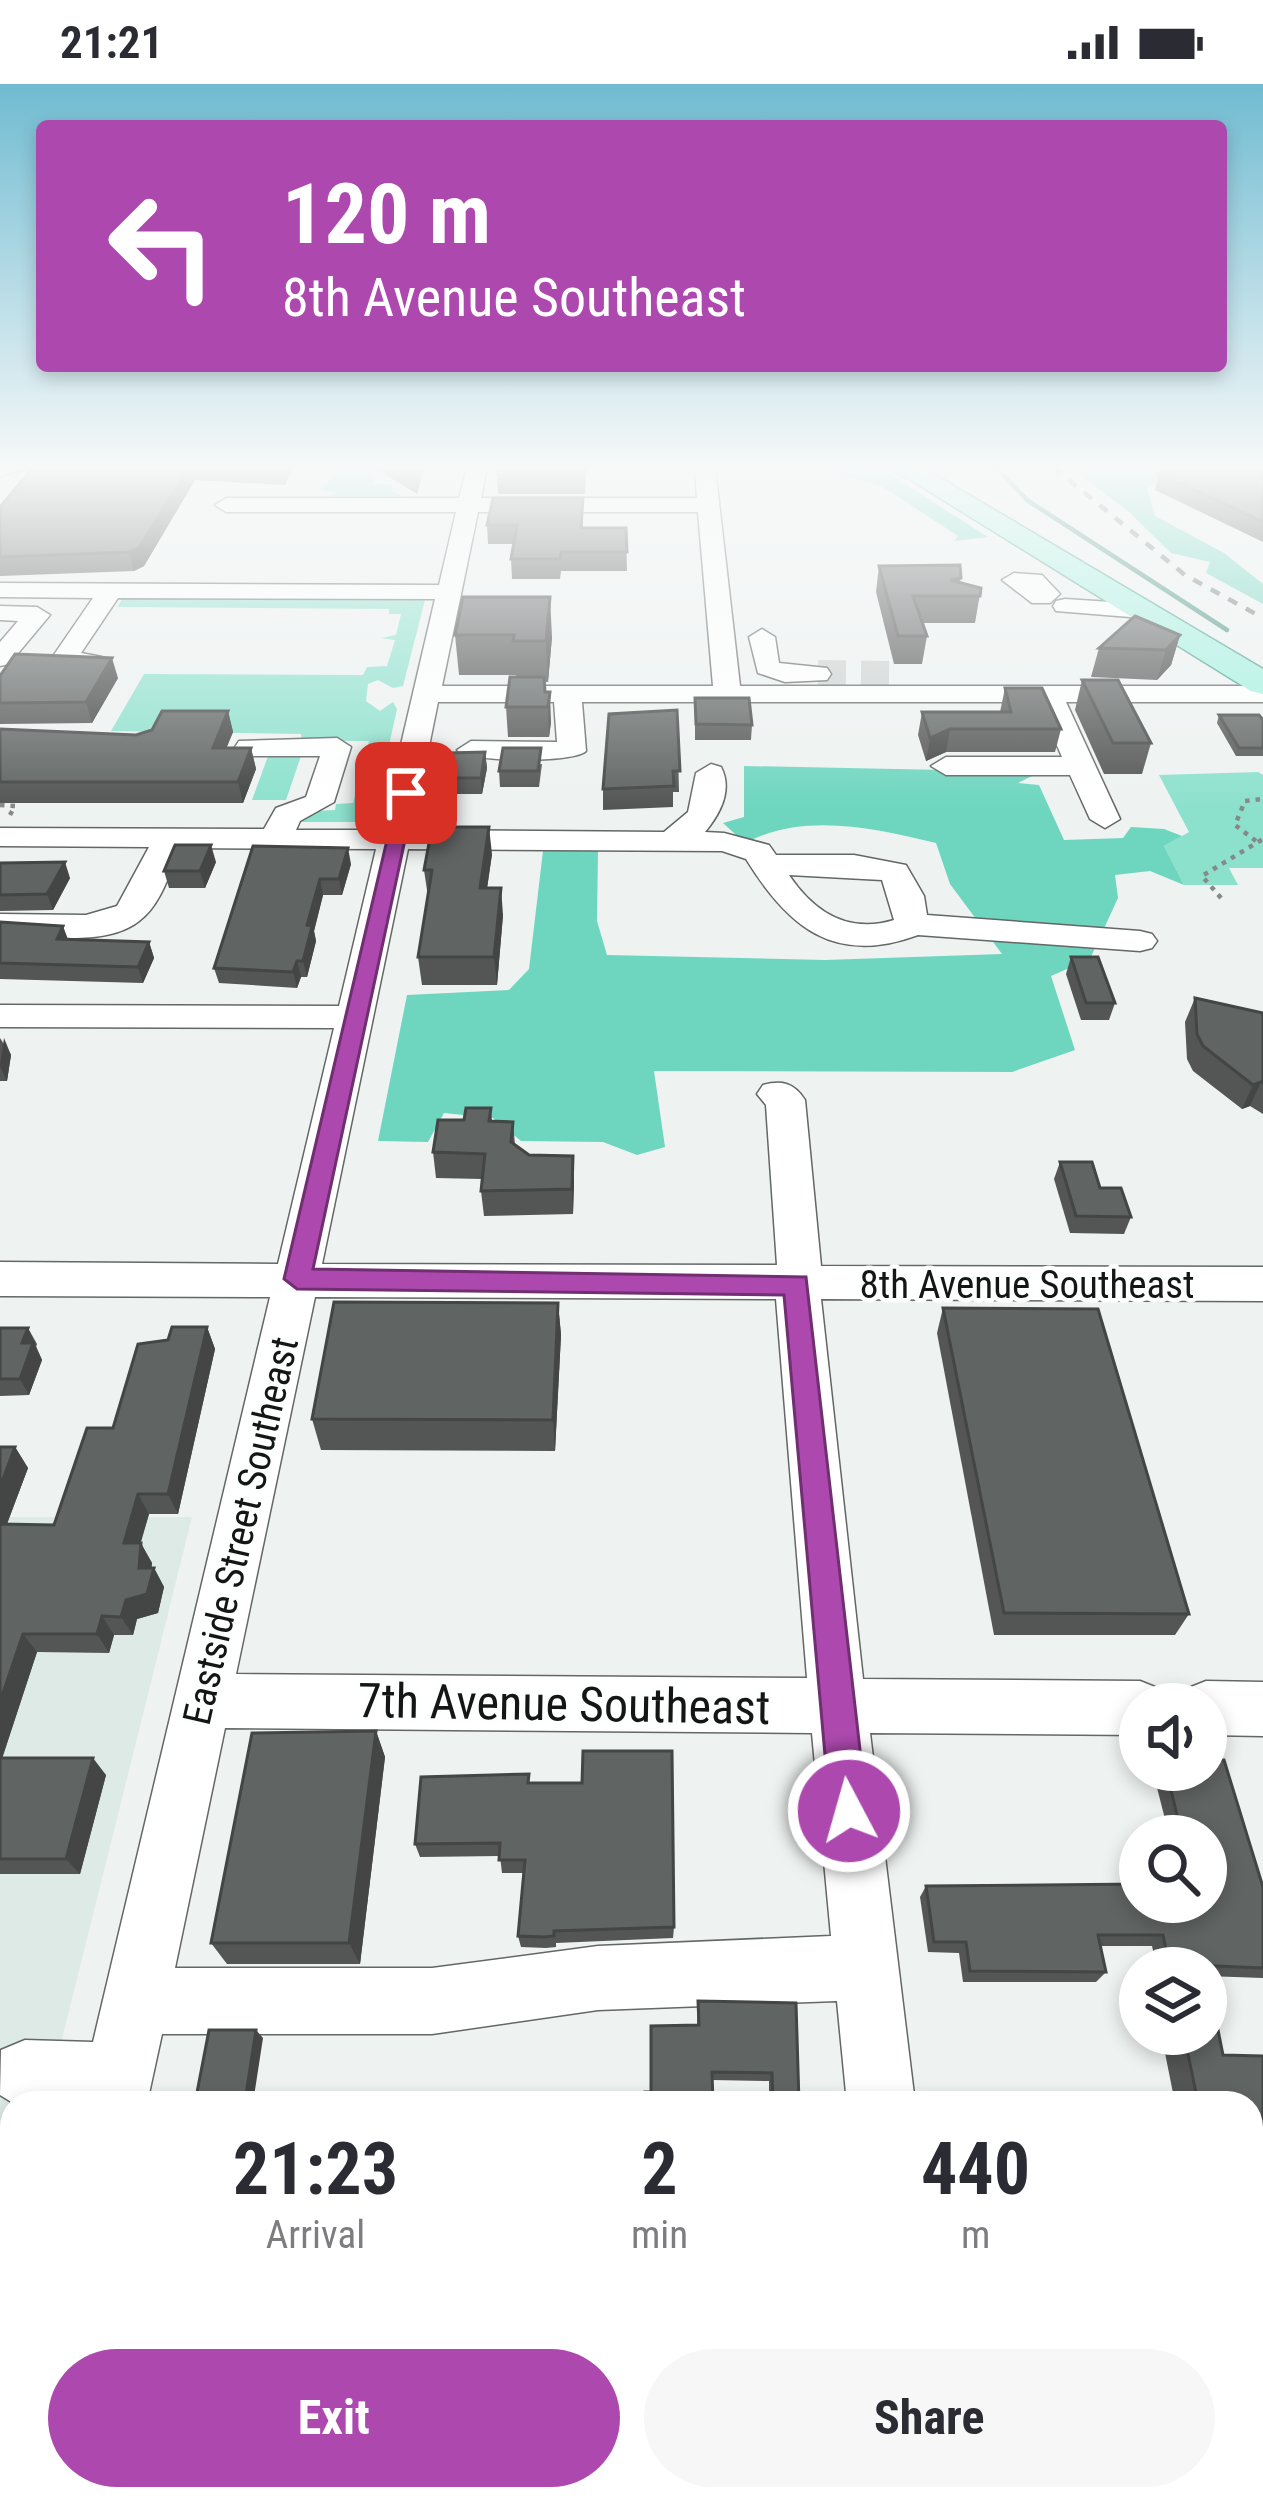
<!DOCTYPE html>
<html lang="en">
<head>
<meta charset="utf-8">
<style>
	:root { --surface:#fff; --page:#f7f7f7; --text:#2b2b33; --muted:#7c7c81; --accent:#ad49ae }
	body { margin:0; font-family:"Roboto Condensed",sans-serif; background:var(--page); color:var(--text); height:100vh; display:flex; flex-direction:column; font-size:45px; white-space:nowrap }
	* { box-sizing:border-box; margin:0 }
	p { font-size:39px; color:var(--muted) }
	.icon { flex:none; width:66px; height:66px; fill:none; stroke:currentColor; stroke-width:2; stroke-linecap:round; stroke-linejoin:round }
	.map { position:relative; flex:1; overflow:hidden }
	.details { position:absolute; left:0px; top:2007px; width:1263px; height:420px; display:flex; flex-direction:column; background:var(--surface); border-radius:36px 36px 0 0; box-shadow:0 6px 18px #0003 }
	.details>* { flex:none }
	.top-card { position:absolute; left:36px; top:36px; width:1191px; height:252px; border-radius:12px; box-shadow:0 6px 18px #0003; background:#ad49ae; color:#fff; overflow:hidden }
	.buttons { position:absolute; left:1119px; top:1599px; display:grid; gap:24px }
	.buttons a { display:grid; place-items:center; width:108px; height:108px; border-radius:50%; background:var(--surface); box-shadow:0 6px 18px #0003; font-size:60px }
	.pin { position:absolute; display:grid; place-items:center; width:102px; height:102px; color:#fff; margin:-51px; border-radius:24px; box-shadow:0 6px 18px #0006 }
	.me { position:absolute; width:132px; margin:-66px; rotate:354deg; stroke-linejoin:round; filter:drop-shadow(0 0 9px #0008) }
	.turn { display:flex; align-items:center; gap:42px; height:252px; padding:0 48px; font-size:54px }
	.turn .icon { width:156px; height:156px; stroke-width:2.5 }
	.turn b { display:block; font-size:84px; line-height:102px }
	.eta { display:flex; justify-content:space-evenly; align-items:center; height:204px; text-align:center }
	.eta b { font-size:72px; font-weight:700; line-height:84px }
	.action { display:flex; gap:24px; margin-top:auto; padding:24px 48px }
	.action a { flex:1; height:138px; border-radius:72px; background:var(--accent); color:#fff; font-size:48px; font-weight:700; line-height:138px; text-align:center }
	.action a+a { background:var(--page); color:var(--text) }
	.status { display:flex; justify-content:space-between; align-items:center; height:84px; padding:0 60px; background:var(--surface); direction:ltr }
	.status svg { height:33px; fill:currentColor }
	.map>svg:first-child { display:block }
	.built { fill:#ddeae6 }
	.green { fill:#8ce1cd }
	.forest { fill:#6ed6bf }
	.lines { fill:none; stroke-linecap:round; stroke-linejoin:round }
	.stream { stroke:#479081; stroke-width:4.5 }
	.minor-tunnel { stroke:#cdd1d0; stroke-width:28; stroke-dasharray:28 15; stroke-linecap:butt }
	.minor-casing { stroke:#636766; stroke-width:3 }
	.major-casing { stroke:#489e8c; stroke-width:3 }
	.highway-casing { stroke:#489e8c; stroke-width:3 }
	.path { stroke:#868988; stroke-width:4.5; stroke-dasharray:4.5 6; stroke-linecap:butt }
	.minor { fill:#fff; fill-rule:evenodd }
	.major { fill:#a2f1e0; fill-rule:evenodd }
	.highway { fill:#64e7cc; fill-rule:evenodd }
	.rail { stroke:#797c7b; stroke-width:4.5; stroke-dasharray:10 10; stroke-linecap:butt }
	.wall { fill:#535655 }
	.shaded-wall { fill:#434645 }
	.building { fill:#606463; stroke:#434645; stroke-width:3 }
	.route { fill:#ad49ae; stroke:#702f71; stroke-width:3 }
	.labels { text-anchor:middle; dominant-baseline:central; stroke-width:9; stroke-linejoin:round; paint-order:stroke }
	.street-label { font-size:39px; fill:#141616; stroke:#fdffff }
	.near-street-label { font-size:48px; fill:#141616; stroke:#fdffff }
</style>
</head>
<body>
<div class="status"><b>21:21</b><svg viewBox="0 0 49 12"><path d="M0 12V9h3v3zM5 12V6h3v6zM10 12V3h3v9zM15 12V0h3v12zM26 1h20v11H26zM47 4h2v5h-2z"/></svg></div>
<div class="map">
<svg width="1263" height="2427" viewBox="0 0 1263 2427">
	<rect width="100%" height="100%" fill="#eef2f1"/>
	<path class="built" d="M0,1433h192l-146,586h-34v138l-12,48z"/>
	<g class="green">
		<path d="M123,514l302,2 -22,86 -10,2 -15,-8 -10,4 -2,17 14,10 13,-9 4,7 -25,113h-77l21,-11 19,-1 1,-6 17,-1 16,-62h-67l-1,-7 -190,-3 33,-57 219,1 4,-8 20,-1 8,-26 -14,-2 15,-3 5,-21h-12v-5l-272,-2z"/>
		<path d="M268,672h33l-15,44h-34z"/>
		<path d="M1258,688l5,3v93h-34l9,17h-54l-20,-39 25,-14 -30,-57z"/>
	</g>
	<g class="forest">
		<path d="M331,383h75l-38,7 8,5 -3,5h18l2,8 15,6 -79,3 -1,-5 8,-3 -16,-3 16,-17 -9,-1z"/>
		<path d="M819,383l66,4 103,66 -34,4 4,-5 -75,-49z"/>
		<path d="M1069,383h90l15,8 -27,13 8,28 69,37 39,31v20l-57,-31 4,-11 -39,-9 -43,-42z"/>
		<path d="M744,682l296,6 -22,11 21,2 25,55 59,-2 8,-11 33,2 18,7 -18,10 20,39 -34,-14 -35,4 3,23 -28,61 -39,17 24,74 -63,22 -358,-1 11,76 -28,8 -34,-13 -82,-1 -28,-23 -49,-5 -16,29 -50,-1 29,-146 102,-5 20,-21 14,-118h55l-1,70 10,34 218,5 177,-6 -52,-70 -14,-41c-63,-15 -132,-31 -191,0l-22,-20 21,-6z"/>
	</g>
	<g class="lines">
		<path class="stream" d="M996,383l31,33 200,130"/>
		<path class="minor-tunnel" d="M818,590l75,1"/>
		<g class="minor-casing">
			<g id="minor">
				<path d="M0,383h30l-30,9z"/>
				<path d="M467,383h20l-6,31h216l-2,-31h20l25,219h523v16h-197l54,117 -15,9 -15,-9 -20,-44h-124l-15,-9 15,-9h116l-24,-55h-456l4,49c-11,12 -117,12 -129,-1l14,-9 86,1 -3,-40h-116l-26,128 252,2 24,-20 8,-39 15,-9 10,3c12,23 -1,47 -16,65l19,1 45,12 7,10h78l52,10 18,31 3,19 213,16 12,3 5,7 -5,7 -12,3 -222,-16c-84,31 -130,-8 -172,-76l-24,-8 -314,-2 -86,415 455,1 -11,-160 -9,-11 6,-9c19,-5 31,-2 42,15l16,166 442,1v34l-442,-2 42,380 277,2 20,8 7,15h-27v31l-270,-2 45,370h-68l-10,-102 -239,9 -166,24h-270l-15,69h-134l-13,-8 1,-45 24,-10 68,2 177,-745 -270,-1v-34l278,2 56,-236 -334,-1v-22l339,1 37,-157 -196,-1c-10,24 -19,57 -41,73 -34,27 -99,14 -139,13v-20l86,1 31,-9 32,-59 -149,-1v-18l264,1 12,-21 30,-11 14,-41h-71l-10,-3 -4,-6 4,-6 98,-3 14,9 -17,55 -34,19 -4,9h85l54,-231 -317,-1 -37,55 21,4 4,6 -13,8 -38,-6 -4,-6 42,-61 -93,-1v-14l439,2 17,-73h-230l-11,-7 11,-7h233zM478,428h220l15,174h-271zM789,791l93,5 12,40c-46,14 -80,-8 -105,-45zM315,1213l461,2 31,379 -571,-4zM225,1644l587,5 19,203 -233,10 -166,22h-257z"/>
				<path d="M1014,489l28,2 18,19 -10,9h-18l-30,-23z"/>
				<path d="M1065,515l77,5 12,7 -12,7 -86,-7 -3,-5 3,-5z"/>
				<path d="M0,522l37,1 13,8 -41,49 -9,2v-24l18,-21 -18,-1z"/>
				<path d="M762,545l13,8 4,26 48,5 4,6 -4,6 -42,2 -27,-9 -9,-36z"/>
				<path d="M1206,1597l57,1v54l-57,-1v-31h-27l7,-15z"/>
				<path d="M0,2262l12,1v76l-12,-1z"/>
				<rect x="1251" y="2270" width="12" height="78"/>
				<path d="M12,2379v36h51l-3,12h-60v-43z"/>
				<rect x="619" y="2415" width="80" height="12"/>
				<path d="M881,2415h80l1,12h-80z"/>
			</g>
		</g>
		<g class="major-casing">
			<path id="major" d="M922,383l341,202v25l-12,-3 -358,-222z"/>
		</g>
		<g class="highway-casing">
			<path id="highway" d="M887,383h33l1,2 -15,9z"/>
		</g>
		<g class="path">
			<path d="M0,721l15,1 -5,9"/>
			<path d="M1256,757l-21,-16 10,-24 18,-2"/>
			<path d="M1221,814l-19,-22 61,-37"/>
		</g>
		<use href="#minor" class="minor"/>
		<use href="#major" class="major"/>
		<use href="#highway" class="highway"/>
		<path class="rail" d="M1053,383l132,108 78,43"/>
	</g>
	<g class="wall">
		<path d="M59,383h234l-8,18 -90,-5 -51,86 -10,5 -134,5v-69z"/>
		<path d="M373,383h51l-7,27z"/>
		<path d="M586,383l-1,27h-87l-1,-19z"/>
		<path d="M1174,383h89v75l-108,-52 4,-17 17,-3z"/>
		<path d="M583,414v30h43l1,43h-66l-1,8h-48l-1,-20 3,-15h-26l-1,-19z"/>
		<path d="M879,482l82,12 -1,4 21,6 -6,35h-53l5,13 -5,28h-28l-18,-72z"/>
		<path d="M463,513l89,40 -4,45h-4l7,40 -2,15h-41l-2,-30 10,-32h-57l-4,-40z"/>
		<path d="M1180,551l-9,30 -14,15 -66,-3 8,-29z"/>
		<path d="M0,592l118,2 -26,45 -92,1z"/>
		<path d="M1082,596l69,63 -9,31h-38l-29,-64z"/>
		<path d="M1005,604l56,41 -6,23h-109l-20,9 -8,-26 4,-23h78z"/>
		<path d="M695,614l57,27 -1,15h-56z"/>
		<path d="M677,626l2,82h-6v15l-70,3v-21z"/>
		<path d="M228,627l5,21 -7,16h25l5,21 -13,34h-243v-74l136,6z"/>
		<path d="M1219,631l44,5v36h-27l-19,-33z"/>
		<path d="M485,668l2,16 -5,26h-35l-2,-16z"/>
		<path d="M542,680l-3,23h-39l-1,-16z"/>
		<path d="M253,762l98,18 -9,31h-19l-9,36 2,10 -9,36h-6l-4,11 -78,-5 -5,-15z"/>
		<path d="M492,770l-5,34 16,27 -6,70h-75l-4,-28 10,-60 -4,-27z"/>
		<path d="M216,778l-11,26h-36l-5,-17z"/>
		<path d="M0,779l70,15 -17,32 -53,1z"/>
		<path d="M0,838l68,18 81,2 5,16 -11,25 -143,-4z"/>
		<path d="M1071,873l44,46 -6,17h-28l-15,-46z"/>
		<path d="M1195,914l68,15v101l-13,-8 -8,3 -49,-38 -6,-12 -2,-37z"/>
		<path d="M0,954l11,17 -4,26h-7z"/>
		<path d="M491,1024l1,13 21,1 2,23 14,10 45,26 -1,33 -89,2 -3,-25 1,-12 -46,-1 -3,-26 31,-32z"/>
		<path d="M1060,1078l71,55 -7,17 -54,-1 -16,-54z"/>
		<path d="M558,1219l3,32 -6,116 -234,-1 -9,-31z"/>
		<path d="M943,1224l246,306 -14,21h-181l-57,-302z"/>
		<path d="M207,1243l8,22 -37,165h-29l-9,29 12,20 -1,5h3l10,19 -6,26 -21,6 -4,16h-19l-5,18 -72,-1 -35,106 104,17 -26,99h-80v-427h15l13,21 -21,56 47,1 114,-185z"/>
		<path d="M0,1244h28l9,16 -1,3 6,13 -13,35 -29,1z"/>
		<path d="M376,1647l9,26 -25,207h-133l-16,-21z"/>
		<path d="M1155,1686h51l57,117v91l-57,-2v-8h-49l-5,-22h-52l6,26 -10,10h-133l-4,-29 -31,-1 -8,-55 6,-11 280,16v-66h-56l10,-13h6l-13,-51z"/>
		<path d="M530,1699l144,144 -1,11 -117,5v4l-10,1 -25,-1 -3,-11 5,-63h-21l-2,-17 -80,1 -5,-13z"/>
		<path d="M698,1917l98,2 3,100h-30v-22l-57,-1 -61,12 46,-67z"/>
		<path d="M1175,1950h31l17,21 40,1v152h-4l-8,-33v-72h-76l-12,-60z"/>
		<path d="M1052,2009l66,10h-74l-1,-2z"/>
	</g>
	<g class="shaded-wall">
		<path d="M189,383h3l3,13 -51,86 -10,5 -5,-19z"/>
		<path d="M293,383l-8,18 -3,-17z"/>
		<path d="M419,383h5l-7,27 -2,-14z"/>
		<path d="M550,513l2,40 -4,45 -2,-41z"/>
		<path d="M1180,551l-9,30 -14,15 9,-30z"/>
		<path d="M112,574l6,20 -26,45 -6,-21z"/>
		<path d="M550,608l1,30 -2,15 -1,-30z"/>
		<path d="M228,627l5,21 -15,37 -5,-21z"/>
		<path d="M950,645l-4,23 -20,9 4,-23z"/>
		<path d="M251,664l5,21 -13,34 -5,-21z"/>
		<path d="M485,668l2,16 -5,26 -1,-16z"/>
		<path d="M489,743l3,27 -9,62 -3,-28z"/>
		<path d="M211,761l5,17 -11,26 -5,-17z"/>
		<path d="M348,764l3,16 -9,31 -3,-16z"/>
		<path d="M65,778l5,16 -17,32 -6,-16z"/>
		<path d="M320,795l3,16 -9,36 2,10 -9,36 -4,-16 4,-36z"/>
		<path d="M501,804l2,27 -6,70 -3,-28z"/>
		<path d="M63,842l6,16 -12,-3z"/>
		<path d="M149,858l5,16 -11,25 -5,-16z"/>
		<path d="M297,877l4,16 -4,11 -4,-16z"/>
		<path d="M4,954l7,17 -4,26 -7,-15z"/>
		<path d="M1261,998l-11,24 -8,3 11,-24z"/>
		<path d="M573,1072l1,25 -1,33 -1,-25z"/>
		<path d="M558,1219l3,32 -6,116 -2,-31z"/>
		<path d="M207,1243l8,22 -37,165 -10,-20z"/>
		<path d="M28,1244l14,32 -13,35 -9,-16 2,-36z"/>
		<path d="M15,1363l13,21 -28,74v-55z"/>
		<path d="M138,1410l11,20 -14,49 -11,-20z"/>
		<path d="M141,1459l11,20 -2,19 4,-14 10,19 -6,26 -21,6 -4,16 -12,-18 18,-49z"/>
		<path d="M102,1532l12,19 -5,18 -12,-19z"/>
		<path d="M23,1550l14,18 -37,113v-63z"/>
		<path d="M376,1647l9,26 -25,207 -11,-21z"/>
		<path d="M93,1674l13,17 -26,99 -14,-15z"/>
		<path d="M256,1946l7,8 -10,65 -8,-2z"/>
	</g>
	<g class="building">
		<path d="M59,383h130l-50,81 -10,4 -129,5v-50l32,-38h25z"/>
		<path d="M394,383h25l-4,13z"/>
		<path d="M499,383h87l-1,8h-88z"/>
		<path d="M1189,383h74v55l-104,-49z"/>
		<path d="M493,414h90l-2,30h45l1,24h-66l-1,7h-49l6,-34h-30z"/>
		<path d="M960,481l1,13 -11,2 31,8 -1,8h-67l14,40h-29l-19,-70z"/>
		<path d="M463,513h87l-4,44h-33l1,-6h-59z"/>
		<path d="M1135,532l45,19 -14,15 -67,-2z"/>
		<path d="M15,570l97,4 -26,44 -86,1v-27z"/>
		<path d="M510,593h34l1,15h5l-2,15h-42z"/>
		<path d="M1082,596h36l33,63h-38z"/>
		<path d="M1005,604h37l19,41h-111l-20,9 -8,-26h89z"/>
		<path d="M695,614h54l3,27 -56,-1z"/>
		<path d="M677,626l3,61h-7l1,15 -71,3 6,-75z"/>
		<path d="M162,627h66l-15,37h38l-13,34h-238v-53l136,6 16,-5z"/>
		<path d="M1219,631h40l4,5v28h-24z"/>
		<path d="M503,664h38l-3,23h-39z"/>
		<path d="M485,668l-4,26h-36l3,-25z"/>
		<path d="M432,743h57l-9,61h21l-7,69h-76l14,-87h-8z"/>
		<path d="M175,761h36l-11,26h-36z"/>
		<path d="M253,762l95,2 -9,31h-19l-13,46 5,1 -9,35h-6l-4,11 -79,-4z"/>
		<path d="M65,778l-18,32 -47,1v-32z"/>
		<path d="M0,838l63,4 -6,13 92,3 -11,25 -138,-4z"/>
		<path d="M1071,873h27l17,46h-29z"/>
		<path d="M1195,914l68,15v70l-2,-1 -8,3 -50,-39 -6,-12z"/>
		<path d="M466,1024h25l-2,13 24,1 -2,20 18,13 44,1 -1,33 -91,2 4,-37 -52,-2 5,-32h26z"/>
		<path d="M1060,1078h32l8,26h21l10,29 -55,-1z"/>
		<path d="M334,1218l224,1 -5,117 -241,-1z"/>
		<path d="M943,1224l155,1 91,305 -185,-1z"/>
		<path d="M172,1243h35l-39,167h-30l-14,49h17l-2,25h15l-7,26 -21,6 -5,17 -19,-1 -5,18h-74l-23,68v-178l54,1 33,-97h26l25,-84 30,-4z"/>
		<path d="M0,1244h28l-6,15h11l-13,36h-20z"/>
		<path d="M0,1363h15l-15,40z"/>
		<path d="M376,1647l-27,212h-138l41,-210z"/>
		<path d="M583,1667h89l2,176 -120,4v5l-10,1 -26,-1 7,-76h-26l1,-17 -85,1 6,-67 108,-3 -1,9h54z"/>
		<path d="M0,1674h93l-27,101h-66z"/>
		<path d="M1206,1676h18l39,127v81l-94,-4 -6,-29h-65l8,37 -136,-1 -4,-29h-32l-8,-56 214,-2v18h66v-66h-43l-3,-13h19l-13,-53h40z"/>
		<path d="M698,1917l98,2 3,100h-26l-1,-30 -60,-1 1,31h-68v-11h6v-66l48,-1z"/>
		<path d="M1206,1945l12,1 5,25 40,1v107h-3l-9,-27v-33h-53l-14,-69h22z"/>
		<path d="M209,1946h47l-11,71h25l-1,2h-74z"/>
		<path d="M1052,2009l65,1 1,9h-64z"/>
	</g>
	<linearGradient id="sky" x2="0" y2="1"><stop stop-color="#70bbd1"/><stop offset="0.53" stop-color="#f7f9f9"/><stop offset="1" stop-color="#f7f9f9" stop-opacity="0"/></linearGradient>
	<rect width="1263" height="723" fill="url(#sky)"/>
	<path class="route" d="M399,705l16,4 -102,476 493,8 61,534 -5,13 -13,5 -13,-5 -6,-13 -46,-516 -487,-6 -13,-10z"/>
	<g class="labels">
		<g class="street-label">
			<text x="1027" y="1201">8th Avenue Southeast</text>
			<text transform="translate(241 1447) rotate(-77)">Eastside Street Southeast</text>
		</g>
		<g class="near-street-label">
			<text transform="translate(564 1620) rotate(1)">7th Avenue Southeast</text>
		</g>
	</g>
</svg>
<div class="buttons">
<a><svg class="icon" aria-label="sound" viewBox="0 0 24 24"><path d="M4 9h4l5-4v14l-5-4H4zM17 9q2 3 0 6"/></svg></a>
<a><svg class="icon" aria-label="search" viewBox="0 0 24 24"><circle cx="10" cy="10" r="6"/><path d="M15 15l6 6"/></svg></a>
<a><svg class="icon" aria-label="layers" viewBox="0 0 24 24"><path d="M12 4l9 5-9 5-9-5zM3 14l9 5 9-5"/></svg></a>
</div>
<div class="pin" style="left:406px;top:709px;background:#d93025"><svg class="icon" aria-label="arrive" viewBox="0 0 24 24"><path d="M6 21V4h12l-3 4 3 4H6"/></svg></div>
<svg class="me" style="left:849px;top:1727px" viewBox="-20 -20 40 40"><circle r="17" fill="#ad49ae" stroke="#fff" stroke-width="3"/><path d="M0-11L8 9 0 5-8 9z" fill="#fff"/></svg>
<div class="top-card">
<div class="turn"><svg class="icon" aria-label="left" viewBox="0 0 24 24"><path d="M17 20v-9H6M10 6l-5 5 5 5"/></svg><div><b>120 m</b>8th Avenue Southeast</div></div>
</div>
<section class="details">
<div class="eta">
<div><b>21:23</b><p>Arrival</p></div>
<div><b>2</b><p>min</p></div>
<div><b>440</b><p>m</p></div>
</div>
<div class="action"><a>Exit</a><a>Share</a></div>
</section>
</div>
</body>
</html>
